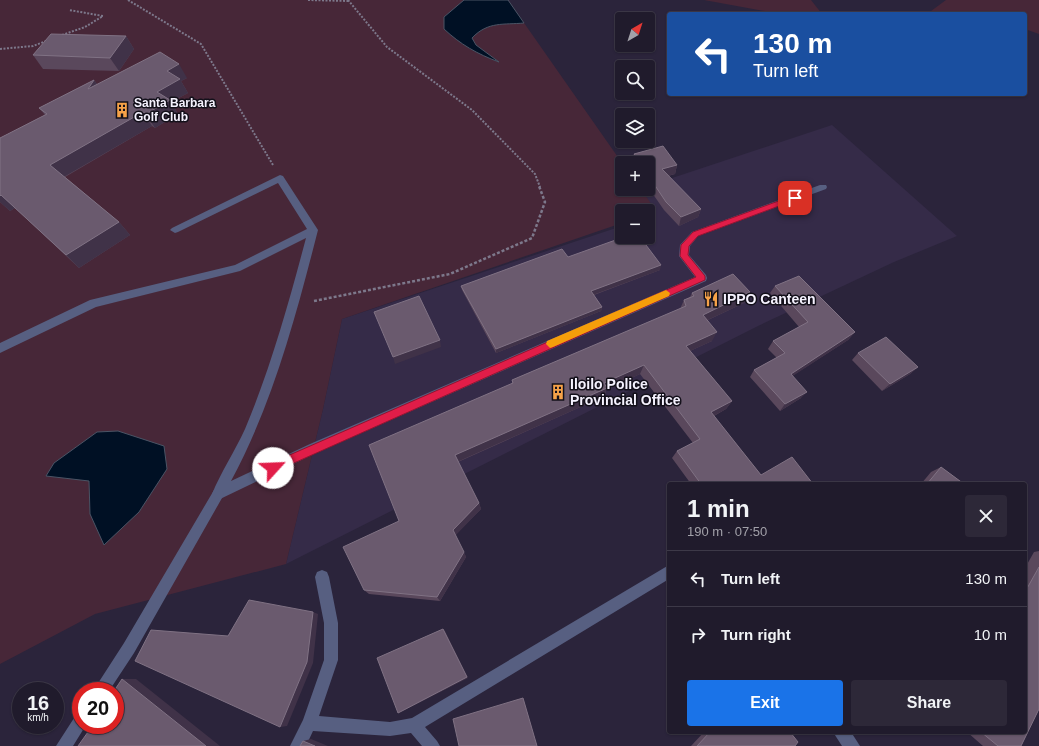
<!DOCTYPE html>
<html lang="en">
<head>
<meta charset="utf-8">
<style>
	:root { --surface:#201b2c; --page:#2d2838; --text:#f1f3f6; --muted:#a2a1a9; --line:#3d3948; --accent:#1a73e8 }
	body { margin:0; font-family:Arial,sans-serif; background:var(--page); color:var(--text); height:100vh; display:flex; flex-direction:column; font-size:15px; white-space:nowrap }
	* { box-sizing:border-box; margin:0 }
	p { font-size:13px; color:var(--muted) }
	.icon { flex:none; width:22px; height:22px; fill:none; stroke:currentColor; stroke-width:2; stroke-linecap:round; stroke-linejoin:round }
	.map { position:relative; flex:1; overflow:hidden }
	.sheet { position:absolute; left:667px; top:482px; width:360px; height:252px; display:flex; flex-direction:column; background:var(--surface); border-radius:4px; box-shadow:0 1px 3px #0004,0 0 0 1px var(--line) }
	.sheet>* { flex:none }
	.banner { position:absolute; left:667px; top:12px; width:360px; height:84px; border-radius:4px; box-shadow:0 1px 3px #0004,0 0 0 1px var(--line); background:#1a4fa0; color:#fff; overflow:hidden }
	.needle { width:26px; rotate:39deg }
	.fabs { position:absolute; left:615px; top:12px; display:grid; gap:8px }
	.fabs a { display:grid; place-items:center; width:40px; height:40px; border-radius:4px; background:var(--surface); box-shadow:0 1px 3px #0004,0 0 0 1px var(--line); font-size:20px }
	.speed { position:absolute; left:12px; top:682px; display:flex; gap:8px; font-size:20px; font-weight:700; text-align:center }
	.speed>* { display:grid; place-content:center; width:52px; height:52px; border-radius:50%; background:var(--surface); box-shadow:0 1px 3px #0004,0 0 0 1px var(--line); line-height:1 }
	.speed small { font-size:10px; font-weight:400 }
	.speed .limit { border:6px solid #d22; background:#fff; color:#111 }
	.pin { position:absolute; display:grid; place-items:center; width:34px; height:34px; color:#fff; margin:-17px; border-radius:8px; box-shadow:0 2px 6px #0006 }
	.me { position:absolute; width:44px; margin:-22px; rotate:65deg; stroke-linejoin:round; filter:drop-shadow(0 0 3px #0008) }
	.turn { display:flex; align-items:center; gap:14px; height:84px; padding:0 20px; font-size:18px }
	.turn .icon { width:52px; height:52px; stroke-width:2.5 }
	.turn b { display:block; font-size:28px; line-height:34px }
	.round { display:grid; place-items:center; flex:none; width:42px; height:42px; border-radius:4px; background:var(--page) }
	.head { display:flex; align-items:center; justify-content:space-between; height:68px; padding:0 20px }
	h1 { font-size:24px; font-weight:600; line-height:30px }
	.cta { display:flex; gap:8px; margin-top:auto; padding:8px 20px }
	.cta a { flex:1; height:46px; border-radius:4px; background:var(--accent); color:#fff; font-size:16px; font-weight:600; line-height:46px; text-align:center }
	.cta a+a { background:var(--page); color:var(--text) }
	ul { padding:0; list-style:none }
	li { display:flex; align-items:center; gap:12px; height:56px; padding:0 20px; border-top:1px solid var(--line) }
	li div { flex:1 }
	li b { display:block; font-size:15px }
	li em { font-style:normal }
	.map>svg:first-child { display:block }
	.built { fill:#352b48 }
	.green { fill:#472738 }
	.water { fill:#001024; stroke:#4a5465 }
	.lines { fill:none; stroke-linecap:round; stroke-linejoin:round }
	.path-far1 { stroke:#7d788b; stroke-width:2; stroke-dasharray:2 1.5; stroke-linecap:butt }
	.path { stroke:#7d788b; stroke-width:2.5; stroke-dasharray:3 2; stroke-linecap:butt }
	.service { fill:#575f81; fill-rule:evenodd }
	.minor { fill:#575f81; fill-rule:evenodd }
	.wall { fill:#5a485c }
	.shaded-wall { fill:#403248 }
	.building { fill:#6a5a6e; stroke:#807284 }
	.route { fill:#e11d48; stroke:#92132f }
	.slow { fill:#f59e0b }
	.labels { text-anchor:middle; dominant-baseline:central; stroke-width:3; stroke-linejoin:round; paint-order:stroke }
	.far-poi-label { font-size:12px; font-weight:bold; fill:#f5f2fe; stroke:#13101a; text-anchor:start }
	.poi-label { font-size:14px; font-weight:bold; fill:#f5f2fe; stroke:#13101a; text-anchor:start }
</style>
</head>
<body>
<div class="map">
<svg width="1039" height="746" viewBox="0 0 1039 746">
	<rect width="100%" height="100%" fill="#2b243b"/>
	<path class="built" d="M832,125l125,111 -63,26 -136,64 -472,238 37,-155 19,-90 280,-93v11h26v-20l5,-2 -19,-24 14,-2v-3z"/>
	<g class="green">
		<path d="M0,0h508l114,163v26h19l15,22 -8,3v-3h-26v12l-280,96 -19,90 -37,155 -191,50 -95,50z"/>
		<path d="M704,0h107l11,14h-41z"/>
		<path d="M946,0h93v34l-14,-5v-15h-98z"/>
	</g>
	<g class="water">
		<path d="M464,0h44l16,23c-20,2 -36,-2 -52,15l4,7 23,17c-22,-8 -39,-18 -55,-33v-12z"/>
		<path d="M118,431l46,15 3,23 -28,43 -35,33 -14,-31 -1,-33 -43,-5 8,-13 43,-31z"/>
	</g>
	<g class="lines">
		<g class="path-far1">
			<path d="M128,0l73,44 72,121"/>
			<path d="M308,0l40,1"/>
			<path d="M348,0l39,47 85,63 63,64 5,13"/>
			<path d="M62,35l23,-8 18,-11 -34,-6"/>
			<path d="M0,49l33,-3 13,-5"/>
		</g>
		<path class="path" d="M314,301l136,-27 82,-36 13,-36 -6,-16"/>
		<path class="service" d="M280,175l3,1 35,54c-22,86 -45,173 -87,251l79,-37 385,-167 -16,-21 1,-11 12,-13 128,-47h6l1,2 -1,2 -128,47 -8,10 -1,9 17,20 1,3 -1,3 -388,171 -100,48 -4,-2 -2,-4c9,-22 23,-43 33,-65 26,-62 44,-127 61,-191l-66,33 -144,36 -96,46v-10l90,-43 145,-35 72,-36 -29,-46 -100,49 -3,1 -5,-3 2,-2z"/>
		<g class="minor">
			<path d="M218,488l4,2 2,4 -2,4 -88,155 -25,38h-16l31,-48 90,-153z"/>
			<path d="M669,565v14l-244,148 12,14 3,5h-18l-11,-13 -21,3 -77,-5 -7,15h-16l13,-26 21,-60v-37l-9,-46 2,-5 5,-2 5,2 2,5 9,46v37l-19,56 71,6 22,-4z"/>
			<path d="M81,713v12h5l-13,21h-17l20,-31z"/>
			<path d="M833,732h18l9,14h-18z"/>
		</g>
	</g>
	<g class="wall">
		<path d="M126,36l8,13 -15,22 -76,-2 -10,-14z"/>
		<path d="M187,78l-6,3 7,12 -17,9 7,12 -23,14 -3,-2 -87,51 54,45 11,13 -51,33 -64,-60 -5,3 -10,-9v-64l45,-23 -6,-7 55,-28 3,4z"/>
		<path d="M634,154l43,11 -2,9 -7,2 33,33 -3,8 -19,9 -15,-16 -16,-23v-24h-16z"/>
		<path d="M568,257l92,13 -66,25 8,12 -1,4 -105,42 -34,-63 -1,-4z"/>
		<path d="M775,286l80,46 -7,8 -56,36 9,22 -21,13 -30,-34 4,-7 23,-12 -9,-9 5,-8 26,-14 -29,-34z"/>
		<path d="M750,292l-6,11 -36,17 4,21 -22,10 42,50 -6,8 -12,7 47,59 52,9h-122l-19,-26 5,-7 16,-8 -53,-69 -34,16 -1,6 -147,66 21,41 2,6 -26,26 11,22 -26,44 -71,-7 -5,-4 35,-69 113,-138v-3l168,-71 4,-9 6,-3 2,-4z"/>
		<path d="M858,353l60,14 -8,7 -28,17 -30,-31z"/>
		<path d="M941,467l23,17h-43l10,-12z"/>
		<path d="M1039,551v158l-18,37h-38l-16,-14h58v-164l9,-16z"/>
		<path d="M704,732h86l5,14h-104z"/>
	</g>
	<g class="shaded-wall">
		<path d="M126,36l8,13 -15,22 -9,-13z"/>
		<path d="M179,64l8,14 -6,3 7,12 -17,9 7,12 -23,14 -9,-14 21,-43z"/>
		<path d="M94,80l10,14 -16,-5z"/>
		<path d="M143,112l9,14 -90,52 -12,-13z"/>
		<path d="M677,165l-2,9 -16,4 3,-9z"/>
		<path d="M1,195l14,13 -5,3 -10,-9v-6z"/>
		<path d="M701,209l-3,8 -19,9 2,-9z"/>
		<path d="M119,222l11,13 -51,33 -13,-13z"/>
		<path d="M661,265l-1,5 -70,26 1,-5z"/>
		<path d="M750,292l-6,11 -45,21 4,-9z"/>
		<path d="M602,307l-1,4 -105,42v-4z"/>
		<path d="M717,332l-5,9 -31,14 5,-9z"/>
		<path d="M855,332l-7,8 -63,41 6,-7z"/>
		<path d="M440,340l1,7 -46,17 -2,-7z"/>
		<path d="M644,365l-4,9 -34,16 -1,6 -148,66 -2,-7 149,-72z"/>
		<path d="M918,367l-8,7 -28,17 8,-7z"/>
		<path d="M807,392l-6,6 -21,13 5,-7z"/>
		<path d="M732,401l-6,8 -20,11 5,-8z"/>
		<path d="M479,503l2,6 -26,27 -2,-6z"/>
		<path d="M464,552l2,5 -26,44 -3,-4z"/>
		<path d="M313,612l5,2 -5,49 -26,63 -7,1z"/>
		<path d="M443,629l2,2 23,47 -67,34 -3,1z"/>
		<path d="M122,679h14l84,67h-14z"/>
		<path d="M311,739l17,7h-13l-12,-5z"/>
	</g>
	<g class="building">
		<path d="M51,34l75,2 -16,22 -77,-3z"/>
		<path d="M160,52l19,12 -12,7 13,8 -23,13 13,8 -24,14 -3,-2 -93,53 69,57 -53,33 -65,-60 -1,1v-58l47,-24 -8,-6 55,-28 -6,9z"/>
		<path d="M663,146l14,19 -15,4 39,40 -20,8 -15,-15 -18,-27v-12h-8l-6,-9z"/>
		<path d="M624,237h16l21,28 -70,26 11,16 -106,42 -35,-63 101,-37 6,8z"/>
		<path d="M733,274l17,18 -47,23 14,17 -31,14 46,55 -21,11 50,63 31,-18 21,27h-112l-24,-33 23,-12 -56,-74 -40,18 3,5 -152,67 24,48 -26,27 11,22 -27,45 -73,-7 -21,-43 56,-26 -30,-76 144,-62 -1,-3 174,-74 -2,-6 10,-4 -2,-3z"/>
		<path d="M799,276l56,56 -64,42 16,18 -22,12 -31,-34 31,-17 -12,-12 35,-19 -33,-36z"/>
		<path d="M419,296l21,44 -47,17 -19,-45z"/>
		<path d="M886,337l32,30 -28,17 -32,-31z"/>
		<path d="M941,467l23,17h-37z"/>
		<path d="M1039,567v142l-18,37h-23l-17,-14h44v-140z"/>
		<path d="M249,600l64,12 -6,50 -27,65 -145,-66 16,-31 77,6z"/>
		<path d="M443,629l24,48 -69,36 -21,-55z"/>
		<path d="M122,679l84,67h-128l15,-21h22v-34h-1z"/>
		<path d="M523,698l14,48h-78l-6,-27z"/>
		<path d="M710,732h80l8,10 -3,4h-98z"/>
		<path d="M303,741l12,5h-15z"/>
	</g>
	<path class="route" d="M795,195l4,3 -1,1 -100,37 -9,10 -1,9 17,21v4l-429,191h-7l-1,-3 1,-4 427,-187 -16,-21 1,-11 12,-13z"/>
	<path class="slow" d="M666,290l4,3 -1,3 -116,51 -3,1 -4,-4 1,-3z"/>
	<defs>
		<g id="building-bare" transform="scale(1.2)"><path d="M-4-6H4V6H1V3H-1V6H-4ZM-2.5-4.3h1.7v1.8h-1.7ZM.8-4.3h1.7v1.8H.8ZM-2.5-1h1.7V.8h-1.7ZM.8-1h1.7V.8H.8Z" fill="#f6a248" stroke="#13101a" stroke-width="2.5" paint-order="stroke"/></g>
		<g id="restaurant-bare" transform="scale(1.2)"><path d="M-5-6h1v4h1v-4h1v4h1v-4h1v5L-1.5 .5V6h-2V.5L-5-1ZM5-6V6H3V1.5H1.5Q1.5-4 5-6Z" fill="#f6a248" stroke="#13101a" stroke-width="2.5" paint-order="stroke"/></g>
	</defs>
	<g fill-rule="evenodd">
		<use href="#building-bare" x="122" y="110"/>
		<use href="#restaurant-bare" x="711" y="299"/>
		<use href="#building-bare" x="558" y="392"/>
	</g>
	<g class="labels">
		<g class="far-poi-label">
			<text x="134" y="103">Santa Barbara<tspan x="134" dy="14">Golf Club</tspan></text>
		</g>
		<g class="poi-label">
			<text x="723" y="299">IPPO Canteen</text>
			<text x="570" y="384">Iloilo Police<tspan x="570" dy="16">Provincial Office</tspan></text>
		</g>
	</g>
</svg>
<div class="fabs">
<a><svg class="needle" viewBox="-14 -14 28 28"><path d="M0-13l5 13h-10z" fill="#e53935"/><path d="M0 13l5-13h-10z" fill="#a2a1a9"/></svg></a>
<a><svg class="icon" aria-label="search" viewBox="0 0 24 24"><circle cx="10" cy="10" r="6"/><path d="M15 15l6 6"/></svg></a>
<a><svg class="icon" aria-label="layers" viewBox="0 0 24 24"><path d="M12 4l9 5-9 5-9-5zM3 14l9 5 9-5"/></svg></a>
<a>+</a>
<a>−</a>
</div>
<div class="speed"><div>16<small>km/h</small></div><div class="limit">20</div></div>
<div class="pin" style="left:795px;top:198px;background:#d93025"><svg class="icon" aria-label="arrive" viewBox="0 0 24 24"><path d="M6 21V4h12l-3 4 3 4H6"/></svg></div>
<svg class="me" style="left:273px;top:468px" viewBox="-20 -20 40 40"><circle r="19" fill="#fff"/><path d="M0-13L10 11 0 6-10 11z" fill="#e11d48"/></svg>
<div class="banner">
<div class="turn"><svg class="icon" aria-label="left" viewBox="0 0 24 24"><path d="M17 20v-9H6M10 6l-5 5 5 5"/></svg><div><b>130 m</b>Turn left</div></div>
</div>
<section class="sheet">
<div class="head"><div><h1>1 min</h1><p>190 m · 07:50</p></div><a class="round"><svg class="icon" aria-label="close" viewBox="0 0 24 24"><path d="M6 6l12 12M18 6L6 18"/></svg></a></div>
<ul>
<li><svg class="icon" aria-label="left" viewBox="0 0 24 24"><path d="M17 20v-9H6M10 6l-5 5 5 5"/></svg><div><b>Turn left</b></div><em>130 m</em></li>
<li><svg class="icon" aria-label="right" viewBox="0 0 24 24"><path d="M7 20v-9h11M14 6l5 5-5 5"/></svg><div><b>Turn right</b></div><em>10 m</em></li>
</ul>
<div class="cta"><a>Exit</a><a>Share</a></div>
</section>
</div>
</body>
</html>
